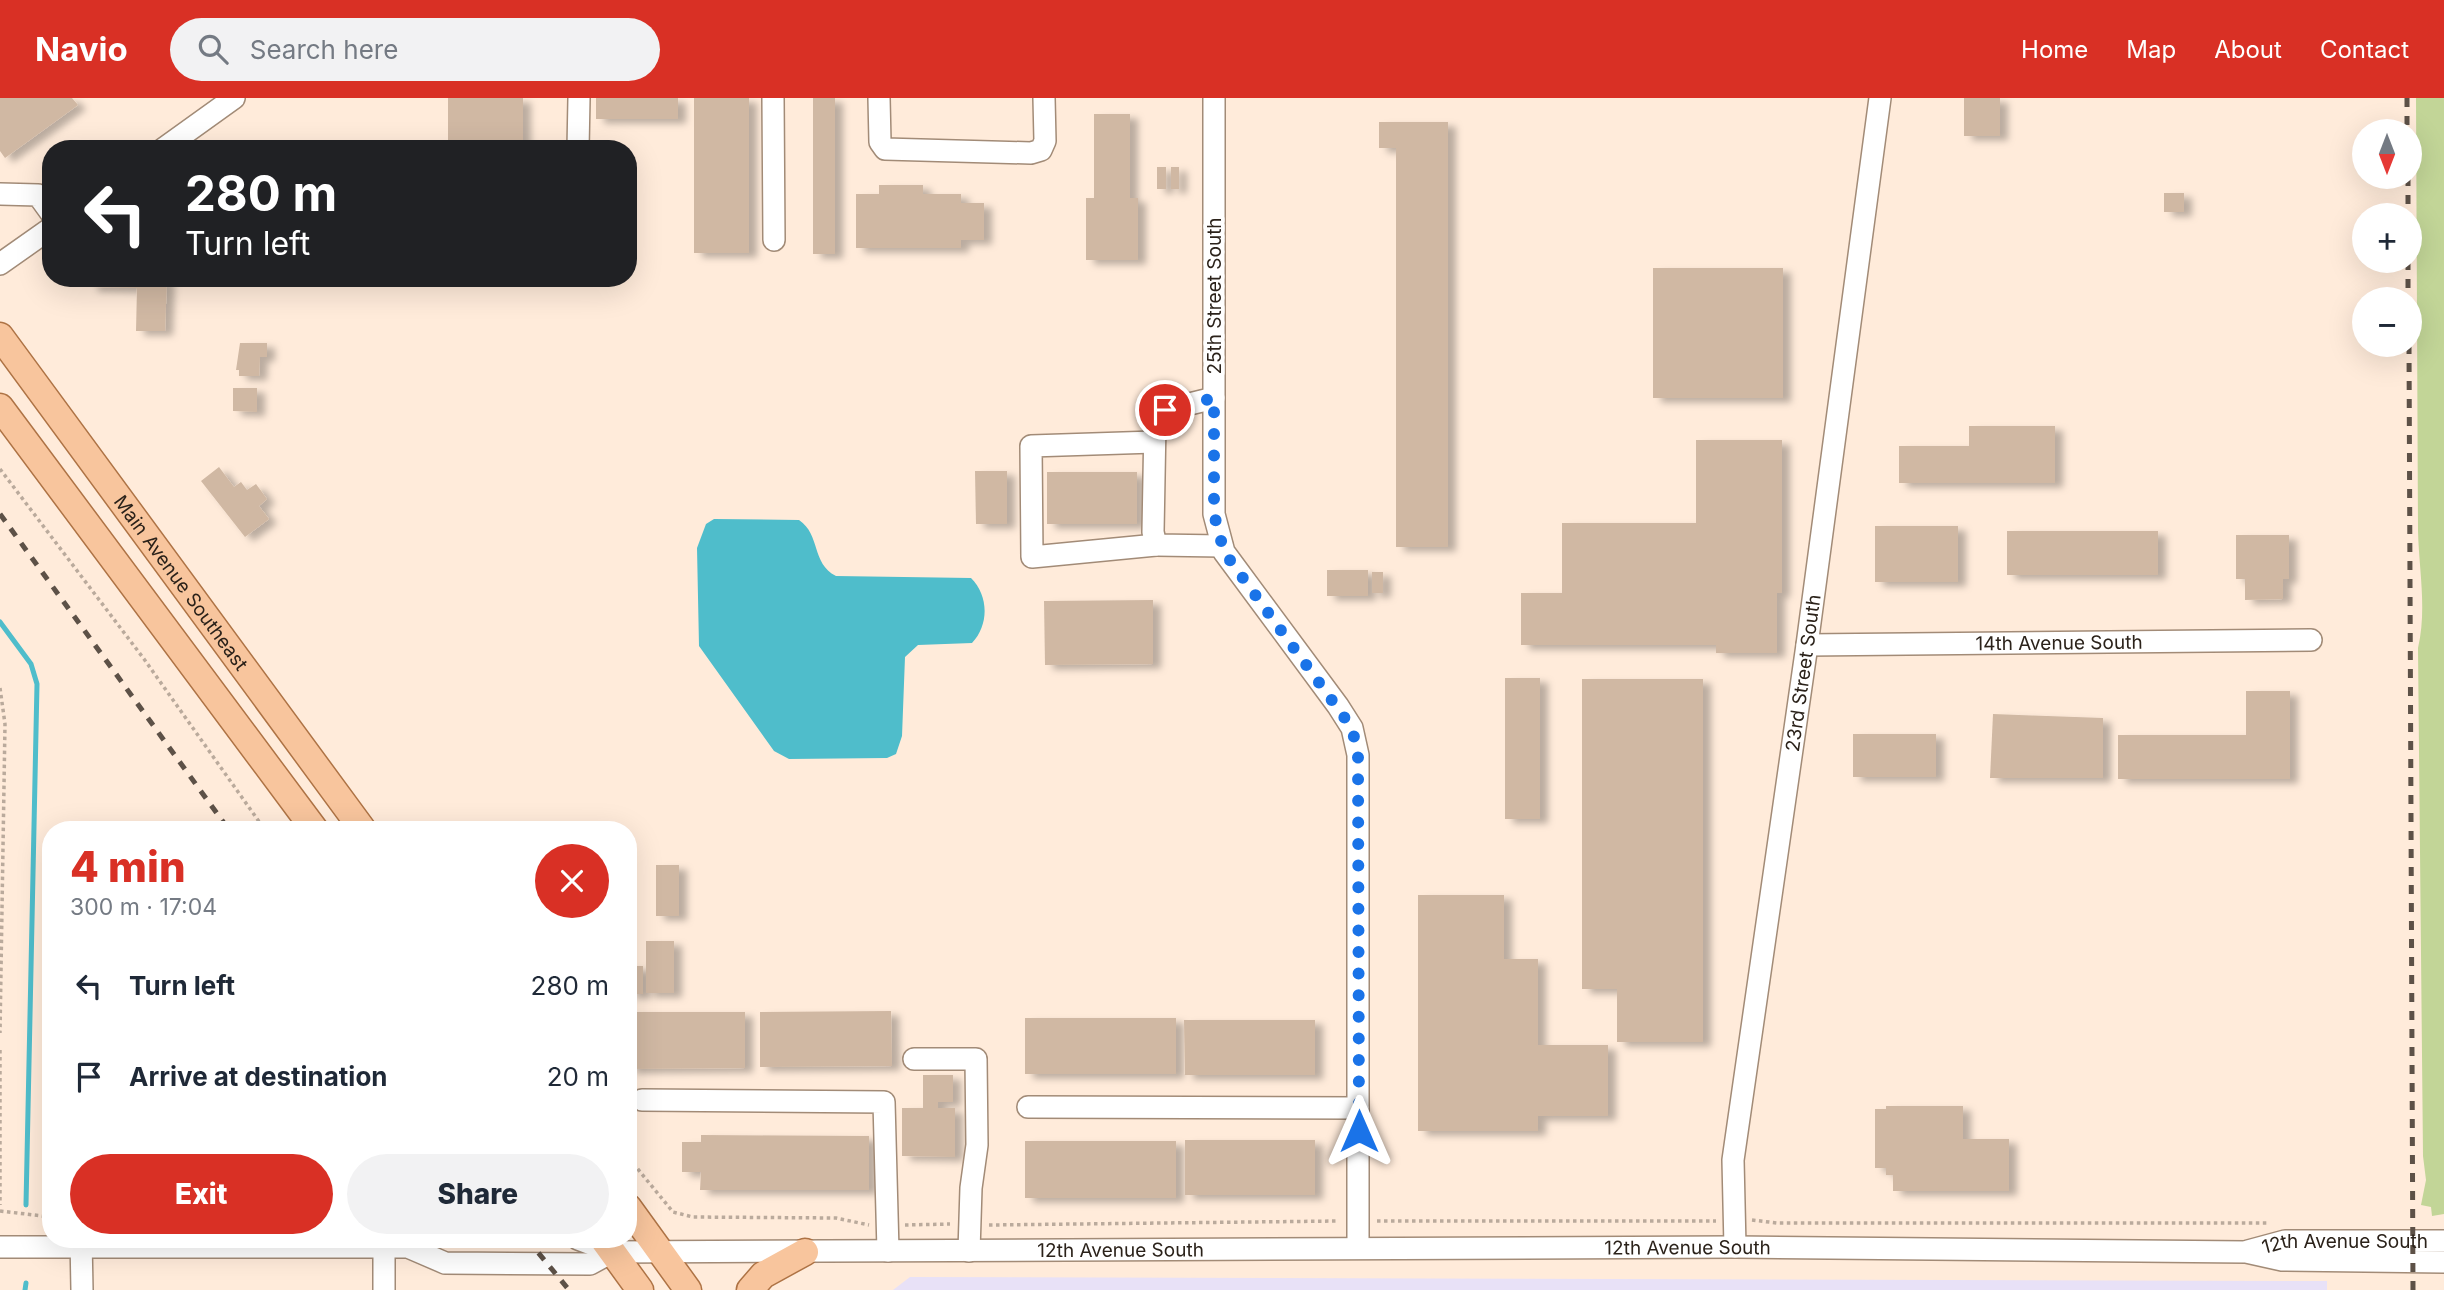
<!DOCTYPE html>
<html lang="en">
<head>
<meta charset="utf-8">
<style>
	:root { --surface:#fff; --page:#f2f2f3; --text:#1f2937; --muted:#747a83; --accent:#d93025 }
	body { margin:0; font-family:Inter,sans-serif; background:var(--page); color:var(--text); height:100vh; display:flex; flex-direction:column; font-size:26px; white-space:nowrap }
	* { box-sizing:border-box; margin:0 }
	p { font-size:23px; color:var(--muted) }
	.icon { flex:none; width:38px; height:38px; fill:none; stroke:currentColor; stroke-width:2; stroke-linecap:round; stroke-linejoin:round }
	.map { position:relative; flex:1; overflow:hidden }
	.drawer { position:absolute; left:42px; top:723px; width:595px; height:427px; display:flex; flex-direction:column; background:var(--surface); border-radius:28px; box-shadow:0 7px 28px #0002 }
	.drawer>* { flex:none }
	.hud { position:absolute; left:42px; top:42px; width:595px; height:147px; border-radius:28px; box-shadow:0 7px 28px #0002; background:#202124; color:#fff; overflow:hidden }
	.needle { width:46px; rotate:180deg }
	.tools { position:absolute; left:2352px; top:21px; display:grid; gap:14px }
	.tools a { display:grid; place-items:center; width:70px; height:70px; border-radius:50%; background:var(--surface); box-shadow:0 7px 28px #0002; font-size:35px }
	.pin { position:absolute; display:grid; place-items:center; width:60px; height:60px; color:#fff; margin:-30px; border:4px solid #fff; border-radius:50%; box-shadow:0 2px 7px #0007 }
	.me { position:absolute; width:77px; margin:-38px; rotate:0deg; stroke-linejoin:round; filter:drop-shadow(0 0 5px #0008) }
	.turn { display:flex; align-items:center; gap:24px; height:147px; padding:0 28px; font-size:32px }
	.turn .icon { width:91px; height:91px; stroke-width:2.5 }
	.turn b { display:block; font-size:49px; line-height:60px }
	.round { display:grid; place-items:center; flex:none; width:74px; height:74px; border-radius:37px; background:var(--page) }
	.summary { display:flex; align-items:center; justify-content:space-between; height:119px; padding:0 28px }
	h1 { font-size:42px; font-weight:800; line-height:52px; color:var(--accent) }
	.primary-button { display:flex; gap:14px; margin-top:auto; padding:14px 28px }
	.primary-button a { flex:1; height:80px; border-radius:42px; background:var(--accent); color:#fff; font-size:28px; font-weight:800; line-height:80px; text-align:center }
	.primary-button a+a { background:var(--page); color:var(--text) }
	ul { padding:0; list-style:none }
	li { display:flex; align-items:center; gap:21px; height:91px; padding:0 28px }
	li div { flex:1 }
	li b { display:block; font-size:26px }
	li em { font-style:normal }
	header { display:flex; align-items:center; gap:42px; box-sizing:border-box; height:98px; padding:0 35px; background:var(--accent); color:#fff }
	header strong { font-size:33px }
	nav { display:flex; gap:38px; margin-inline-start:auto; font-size:24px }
	.search { width:490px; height:63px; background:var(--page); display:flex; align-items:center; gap:18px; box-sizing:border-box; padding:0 24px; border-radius:38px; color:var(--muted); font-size:26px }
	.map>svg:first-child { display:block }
	.industrial { fill:#e8e1f7 }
	.green { fill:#c2d597 }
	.water { fill:#4fbdcb }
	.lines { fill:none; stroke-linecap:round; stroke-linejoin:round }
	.stream { stroke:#4fbdcb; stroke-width:5 }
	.building { fill:#d0b8a3; filter:url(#shadow) }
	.minor-casing { stroke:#a28b77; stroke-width:24 }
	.major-casing { stroke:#ae7345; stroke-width:29 }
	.path { stroke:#baaa9c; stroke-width:3.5; stroke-dasharray:3.5 3.5; stroke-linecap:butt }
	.minor { stroke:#fff; stroke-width:21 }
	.major { stroke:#f8c59d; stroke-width:26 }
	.rail { stroke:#5d5147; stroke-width:5; stroke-dasharray:9 9; stroke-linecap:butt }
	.route { stroke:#1a73e8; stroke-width:12; stroke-dasharray:0 21.6 }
	.labels { text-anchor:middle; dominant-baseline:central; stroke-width:7; stroke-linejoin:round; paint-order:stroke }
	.street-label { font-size:19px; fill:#2b221a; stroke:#fff }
</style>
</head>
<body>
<header>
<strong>Navio</strong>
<div class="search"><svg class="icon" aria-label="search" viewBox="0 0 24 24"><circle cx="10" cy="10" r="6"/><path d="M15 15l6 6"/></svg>Search here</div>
<nav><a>Home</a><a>Map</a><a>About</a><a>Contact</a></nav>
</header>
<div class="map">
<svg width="2444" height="1192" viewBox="0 0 2444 1192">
	<defs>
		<filter id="shadow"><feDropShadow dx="8" dy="4.5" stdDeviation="3.5" flood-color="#0004"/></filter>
	</defs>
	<rect width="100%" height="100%" fill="#ffebda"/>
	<path class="industrial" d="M910,1179l1417,4v9h-1434z"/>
	<path class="green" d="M2416,0h28v1116l-12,2 -1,-9 -10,-2 5,-25 -3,-24 -5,-508c9,-39 1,-77 0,-117z"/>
	<path class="water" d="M714,421l85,1c22,15 12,43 37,56l135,2c18,18 18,47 1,65l-54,2 -13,12 -3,79 -6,18 -9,4 -98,1 -15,-8 -75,-105 -2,-98 9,-24z"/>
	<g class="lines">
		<g class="stream">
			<path d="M0,524l31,42 6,20 -11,521"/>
			<path d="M25,1192l1,-7"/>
		</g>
	</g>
	<g class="building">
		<path d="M0,0h72l6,7 -73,53 -5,-7z"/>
		<rect x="448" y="0" width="75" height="51"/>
		<rect x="596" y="0" width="82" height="21"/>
		<rect x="694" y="0" width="55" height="155"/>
		<rect x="813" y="0" width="22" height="156"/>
		<rect x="1964" y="0" width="36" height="38"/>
		<path d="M1094,16h36v84h8v62h-52v-62h8z"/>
		<path d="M1379,24h69v425h-52v-399h-17z"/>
		<rect x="1157" y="69" width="9" height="22"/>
		<rect x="1171" y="69" width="8" height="22"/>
		<path d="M879,87h44v9h38v9h23v37h-23v8h-105v-54h23z"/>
		<rect x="2164" y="95" width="20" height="19"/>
		<rect x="1653" y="170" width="130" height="130"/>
		<path d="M90,180h77l-2,53h-29l1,-43 -47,-1z"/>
		<path d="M240,245h27v14h-7l-1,19h-20v-6h-3z"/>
		<path d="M233,290h24v24l-24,-1z"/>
		<path d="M1969,328h86v57h-156v-37h70z"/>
		<path d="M1696,342h86v153h-5v60h-61v-8h-195v-52h41v-70h134z"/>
		<path d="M219,369l15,20 7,-5 6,8 9,-6 11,15 -8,7 10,13 -24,18 -44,-56z"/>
		<path d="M975,373h32v53h-31z"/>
		<rect x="1047" y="374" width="90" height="52"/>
		<rect x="1875" y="428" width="83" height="56"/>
		<rect x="2007" y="433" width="151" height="44"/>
		<path d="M2236,437h53v44h-6v20l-38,1v-21h-9z"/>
		<rect x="1327" y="472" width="41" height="26"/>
		<rect x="1372" y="474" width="11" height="21"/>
		<path d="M1153,502v64l-108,1 -1,-64z"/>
		<rect x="1505" y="580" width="35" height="141"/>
		<path d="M1582,581h121v363h-86v-53h-35z"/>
		<path d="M2246,593h44v88h-172v-44h128z"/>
		<path d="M1993,616l110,4v60h-113z"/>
		<rect x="1853" y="636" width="83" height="43"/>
		<rect x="656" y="767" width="23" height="51"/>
		<path d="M1418,797h86v64h34v86h70v71h-70v15h-120z"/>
		<rect x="646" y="843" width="28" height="52"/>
		<rect x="628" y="868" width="15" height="28"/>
		<path d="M891,913l1,55 -132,1v-55z"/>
		<path d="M628,914h117v56l-117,1z"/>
		<rect x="1025" y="920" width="151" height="56"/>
		<path d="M1184,922h131v55h-130z"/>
		<path d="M923,977h30v27h-15v6h17v49l-53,-1v-48h21z"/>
		<path d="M1886,1008h77v33h46v52h-116v-16h-7v-7h-11v-59h11z"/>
		<path d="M701,1037l168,1v54h-169l1,-18h-19v-30h19z"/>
		<rect x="1185" y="1042" width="130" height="55"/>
		<rect x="1025" y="1043" width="151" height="57"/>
	</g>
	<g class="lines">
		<g class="minor-casing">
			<g id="minor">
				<path d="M773,0l1,142"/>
				<path d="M879,0l1,44 5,7 146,4 10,-3 4,-9 -1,-43"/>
				<path d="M1214,0v416l10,38 114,154 14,22 6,27v493"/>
				<path d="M163,51l71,-51"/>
				<path d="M578,51l1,-51"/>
				<path d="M0,96l38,1 13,18"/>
				<path d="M0,166l51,-36"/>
				<path d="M1214,300l-49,12 -10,13 -2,109 3,13 66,1"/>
				<path d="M1154,344l-123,4 1,111 124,-12"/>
				<path id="s1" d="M1807,547l504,-5"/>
				<path d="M914,961h62l1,86 -6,43 -2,63"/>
				<path d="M642,1002l242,2 4,149"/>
				<path d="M1028,1009l330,1"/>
				<path d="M81,1141l1,51"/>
				<path d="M384,1141v51"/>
				<path d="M578,1141l34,13"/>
				<path id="s2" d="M0,1149h408l37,16 145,1 22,-12 1123,-5 511,5 36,8 162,2"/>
				<path id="s3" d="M1735,1149l-2,-87 74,-515 73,-547"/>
				<path id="s4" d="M2248,1153l37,-10h159"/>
			</g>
		</g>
		<g class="major-casing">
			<g id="major">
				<path id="s5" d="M0,238l363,494"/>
				<path d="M0,309l315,423"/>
				<path d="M628,1109l60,83"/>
				<path d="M603,1141l37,51"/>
				<path d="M750,1192l13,-15 42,-23"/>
			</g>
		</g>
		<g class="path">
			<path d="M0,371l144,190 121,171"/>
			<path d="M0,590l5,36 -5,309"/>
			<path d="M0,952v155"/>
			<path d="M628,1067l4,-3 41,50 20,5 143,1 33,7"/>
			<path d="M0,1113l51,6"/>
			<path d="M1752,1122l25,3h492"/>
			<path d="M1377,1123h339"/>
			<path d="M905,1127l45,-1"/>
			<path d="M989,1127l349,-4"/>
		</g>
		<use href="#minor" class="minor"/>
		<use href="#major" class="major"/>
		<g class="rail">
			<path d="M2407,0v33"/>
			<path d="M2408,79v38"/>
			<path d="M2408,163v38"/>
			<path d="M2409,247l4,945"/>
			<path d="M0,416l229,316"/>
			<path d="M527,1141l42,51"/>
		</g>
	</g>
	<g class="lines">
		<path class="route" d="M1165,312l49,-12v116l10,38 128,176 6,27 1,376"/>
	</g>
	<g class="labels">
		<g class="street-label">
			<text transform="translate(1214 198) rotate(-90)">25th Street South</text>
			<text stroke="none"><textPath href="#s5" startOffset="306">Main Avenue Southeast</textPath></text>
			<text stroke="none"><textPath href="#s1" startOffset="252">14th Avenue South</textPath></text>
			<text stroke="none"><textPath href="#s3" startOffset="579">23rd Street South</textPath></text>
			<text stroke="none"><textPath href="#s4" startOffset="98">12th Avenue South</textPath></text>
			<text stroke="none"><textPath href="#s2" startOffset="1694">12th Avenue South</textPath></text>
			<text stroke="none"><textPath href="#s2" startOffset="1127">12th Avenue South</textPath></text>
		</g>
	</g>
</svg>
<div class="tools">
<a><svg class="needle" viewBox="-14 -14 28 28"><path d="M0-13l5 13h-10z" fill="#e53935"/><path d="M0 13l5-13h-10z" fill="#747a83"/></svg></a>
<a>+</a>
<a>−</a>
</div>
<div class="pin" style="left:1165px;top:312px;background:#d93025"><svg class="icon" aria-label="arrive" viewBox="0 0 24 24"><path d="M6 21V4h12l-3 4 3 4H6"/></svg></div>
<svg class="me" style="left:1359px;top:1033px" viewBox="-20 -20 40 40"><path d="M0-17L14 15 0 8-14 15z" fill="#1a73e8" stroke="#fff" stroke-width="4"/></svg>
<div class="hud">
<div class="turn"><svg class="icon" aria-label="left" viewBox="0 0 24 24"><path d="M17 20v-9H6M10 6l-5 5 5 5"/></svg><div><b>280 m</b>Turn left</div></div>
</div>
<section class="drawer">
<div class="summary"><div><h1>4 min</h1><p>300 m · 17:04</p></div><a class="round" style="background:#d93025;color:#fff"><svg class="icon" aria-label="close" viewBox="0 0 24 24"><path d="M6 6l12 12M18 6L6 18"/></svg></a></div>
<ul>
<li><svg class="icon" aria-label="left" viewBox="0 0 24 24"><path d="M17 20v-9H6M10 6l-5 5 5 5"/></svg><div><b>Turn left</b></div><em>280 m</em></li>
<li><svg class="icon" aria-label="arrive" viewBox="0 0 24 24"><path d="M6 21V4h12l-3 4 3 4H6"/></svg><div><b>Arrive at destination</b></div><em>20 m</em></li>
</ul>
<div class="primary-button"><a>Exit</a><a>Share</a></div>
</section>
</div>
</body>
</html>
